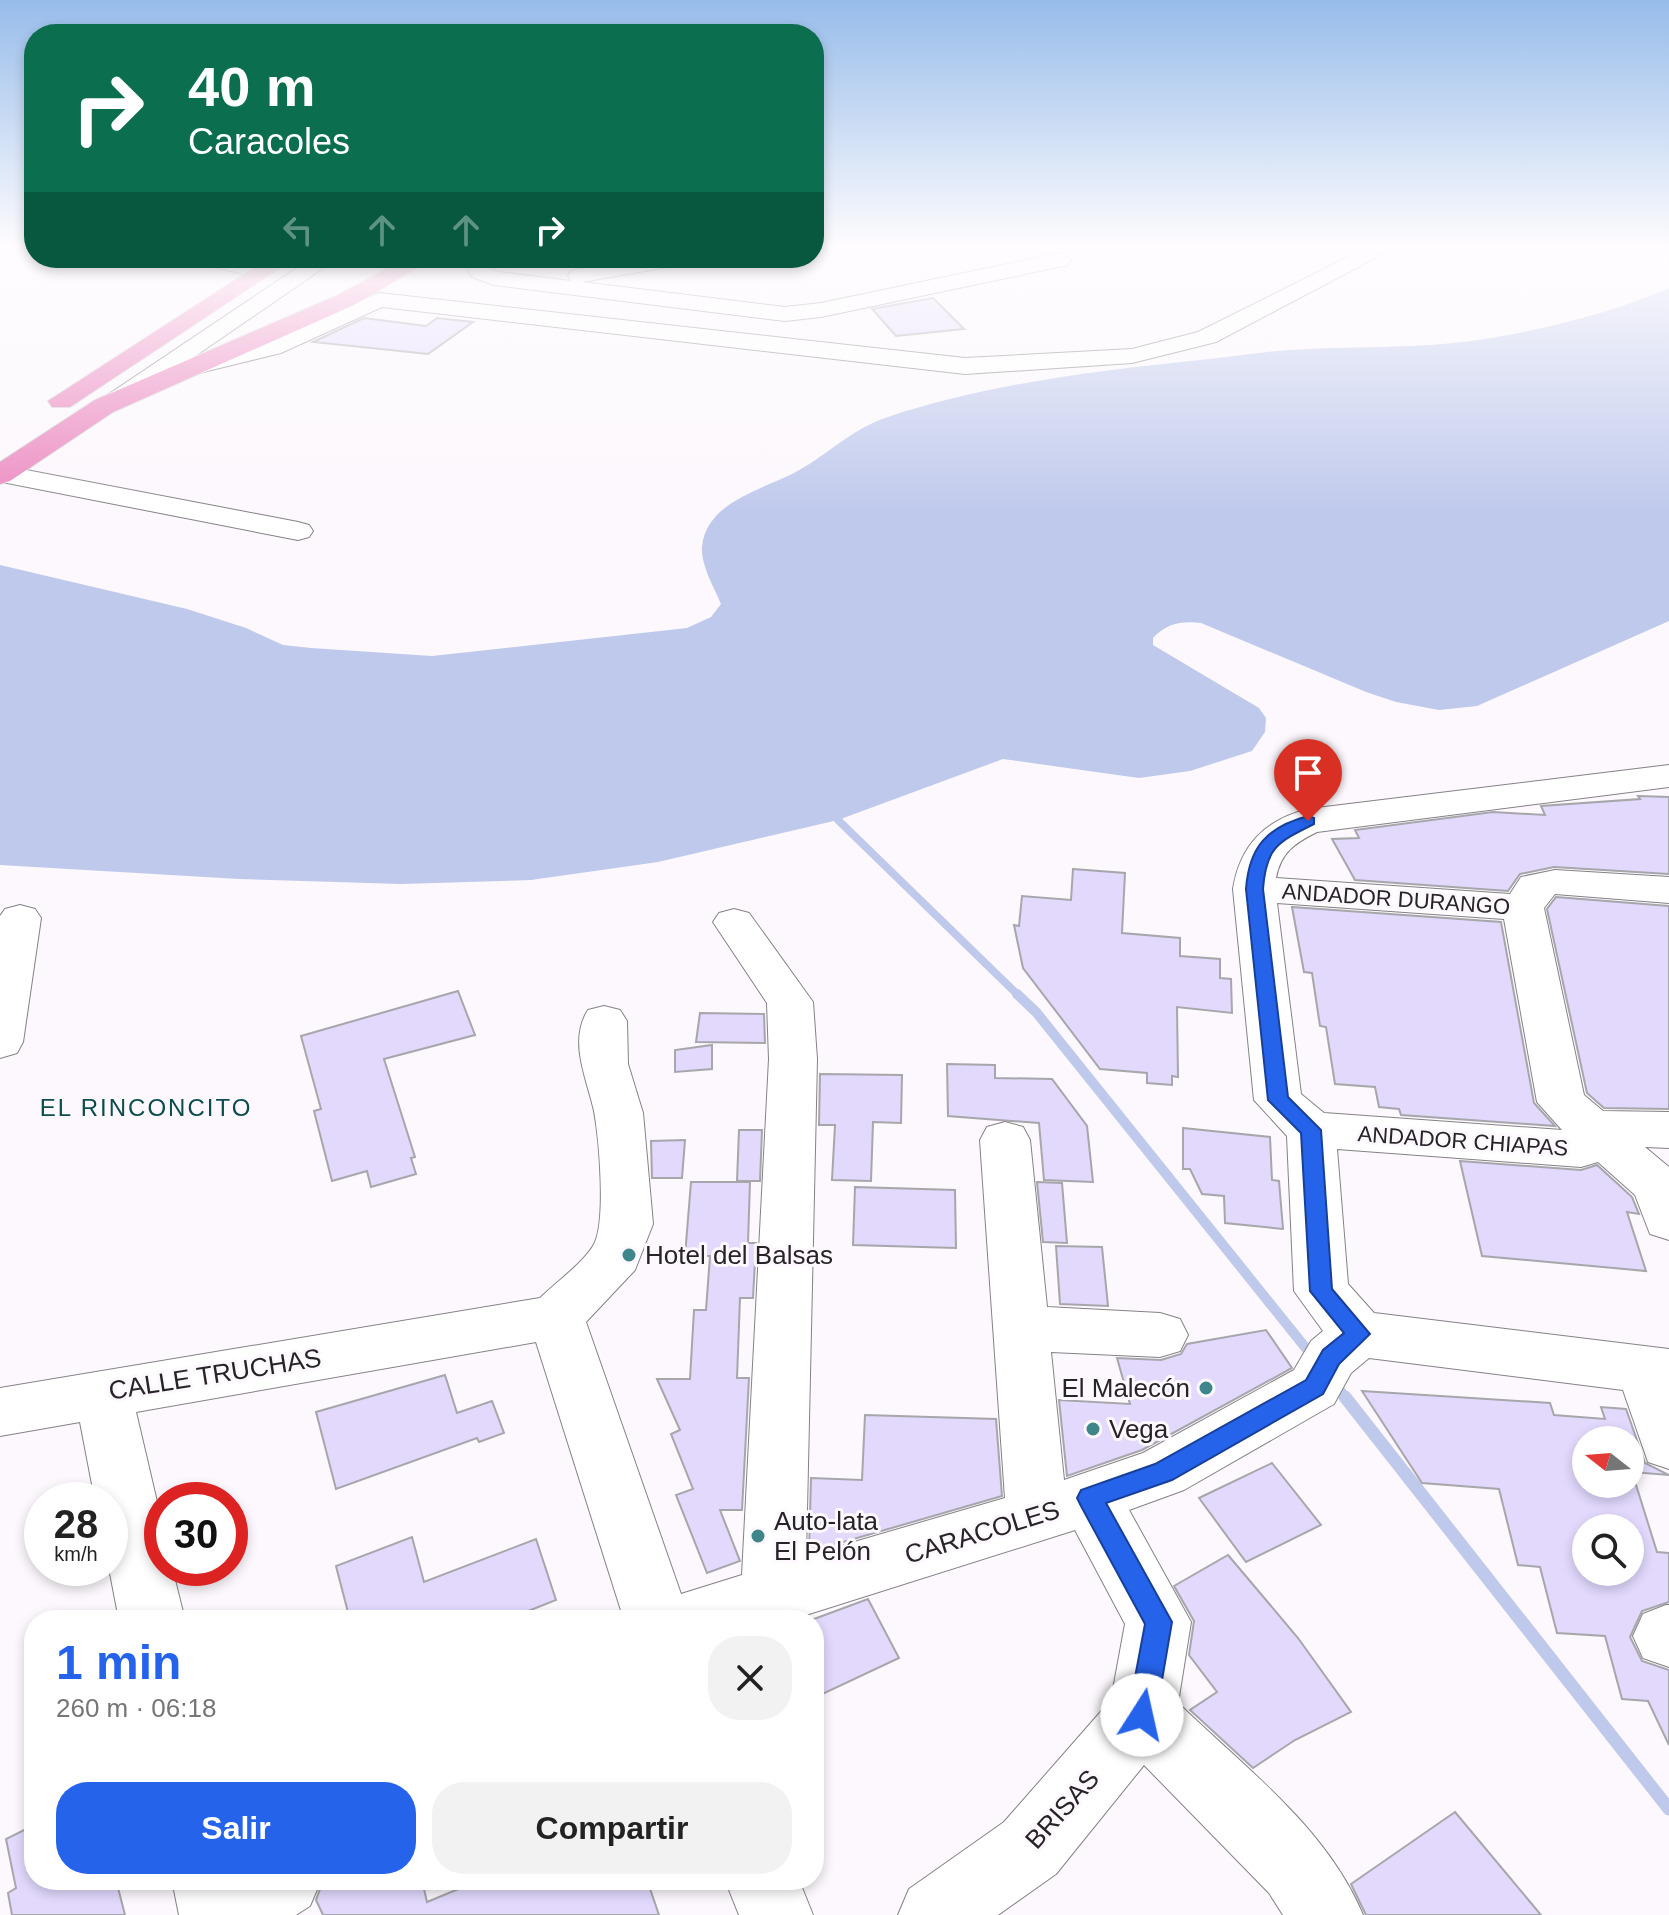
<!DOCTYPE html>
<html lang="es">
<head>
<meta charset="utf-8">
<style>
	:root { --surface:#fff; --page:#f2f2f2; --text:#222; --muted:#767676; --accent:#2563eb }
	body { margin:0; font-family:Helvetica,sans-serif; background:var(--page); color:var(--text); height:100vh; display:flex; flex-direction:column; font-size:30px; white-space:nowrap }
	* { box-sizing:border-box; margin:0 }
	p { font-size:26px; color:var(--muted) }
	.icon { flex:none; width:44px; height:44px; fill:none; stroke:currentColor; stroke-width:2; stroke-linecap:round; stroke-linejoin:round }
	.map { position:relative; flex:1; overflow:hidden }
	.panel { position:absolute; left:24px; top:1610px; width:800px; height:280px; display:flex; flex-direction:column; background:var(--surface); border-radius:32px; box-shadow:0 4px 12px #0003 }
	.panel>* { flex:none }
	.top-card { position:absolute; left:24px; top:24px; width:800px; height:244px; border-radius:32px; box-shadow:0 4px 12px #0003; background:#0b6e4f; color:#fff; overflow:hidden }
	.needle { width:52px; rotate:287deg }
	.buttons { position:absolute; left:1572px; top:1426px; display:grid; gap:16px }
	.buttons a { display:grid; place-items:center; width:72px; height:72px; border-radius:50%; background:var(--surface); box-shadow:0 4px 12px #0003; font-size:40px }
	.speed { position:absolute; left:24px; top:1482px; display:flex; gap:16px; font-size:40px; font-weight:700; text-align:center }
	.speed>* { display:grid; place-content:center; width:104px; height:104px; border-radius:50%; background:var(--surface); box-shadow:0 4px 12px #0003; line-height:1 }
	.speed small { font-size:20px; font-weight:400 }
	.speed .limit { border:12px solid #d22; background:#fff; color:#111 }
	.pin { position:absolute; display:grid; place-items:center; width:68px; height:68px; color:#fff; margin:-82px -34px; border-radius:50% 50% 50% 0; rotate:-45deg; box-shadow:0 0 8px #0007 }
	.pin .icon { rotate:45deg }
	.me { position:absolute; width:88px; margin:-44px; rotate:10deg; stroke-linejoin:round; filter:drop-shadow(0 0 6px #0008) }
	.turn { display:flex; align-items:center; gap:28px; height:168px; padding:0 32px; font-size:36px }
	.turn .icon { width:104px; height:104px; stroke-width:2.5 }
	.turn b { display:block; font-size:56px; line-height:68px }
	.lanes { display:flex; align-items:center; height:76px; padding:0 32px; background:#0003; justify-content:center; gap:40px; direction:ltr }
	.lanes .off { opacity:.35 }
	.round { display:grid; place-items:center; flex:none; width:84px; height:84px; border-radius:32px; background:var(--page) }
	.overview { display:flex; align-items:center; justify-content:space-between; height:136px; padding:0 32px }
	h1 { font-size:48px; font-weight:700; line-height:60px; color:var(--accent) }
	.button { display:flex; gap:16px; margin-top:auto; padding:16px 32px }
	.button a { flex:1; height:92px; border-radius:32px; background:var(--accent); color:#fff; font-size:32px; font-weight:700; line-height:92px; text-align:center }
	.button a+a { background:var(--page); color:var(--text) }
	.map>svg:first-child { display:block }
	.water { fill:#bfc9ec }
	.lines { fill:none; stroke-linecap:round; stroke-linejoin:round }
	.stream-far2 { stroke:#bfc9ec; stroke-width:8 }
	.stream-far1 { stroke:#bfc9ec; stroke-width:10 }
	.stream { stroke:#bfc9ec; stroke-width:13 }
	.building { fill:#e2d9fd; stroke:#a7a6ab; stroke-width:2; fill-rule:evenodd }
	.minor-casing { stroke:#858286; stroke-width:2 }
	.highway-casing { stroke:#d8d8d8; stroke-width:2 }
	.minor { fill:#fff; fill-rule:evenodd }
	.highway { fill:#eb8ac0; fill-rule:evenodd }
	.route { fill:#2563eb; stroke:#184099; stroke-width:2 }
	.poi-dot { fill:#3e8689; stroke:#fcf8fd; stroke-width:3 }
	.labels { text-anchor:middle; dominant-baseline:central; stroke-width:6; stroke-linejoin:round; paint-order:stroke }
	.street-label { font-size:22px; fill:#262426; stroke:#fcf8fd }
	.neighbourhood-label { font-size:24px; letter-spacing:2px; fill:#0c4c4e; stroke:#fcf8fd }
	.near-poi-label { font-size:26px; fill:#262426; stroke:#fcf8fd; text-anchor:start }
	.near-street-label { font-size:26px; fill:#262426; stroke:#fcf8fd }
</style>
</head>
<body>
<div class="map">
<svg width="1669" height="1915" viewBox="0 0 1669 1915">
	<rect width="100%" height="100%" fill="#fcf8fd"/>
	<path class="water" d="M1669,288v333l-192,85 -38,4 -43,-8 -30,-10 -165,-69c-19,-2 -34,0 -48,15v7l106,63 7,10 -1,14 -13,19 -62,20 -51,7 -136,-19 -165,61 -180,42 -127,18 -130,4 -162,-5 -239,-14v-300l187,44 59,19 37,17 28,3 121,8 255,-28 24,-11 10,-13c-7,-17 -20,-38 -19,-57 4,-44 58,-57 90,-73 32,-16 58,-44 93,-56 101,-34 209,-47 315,-58 30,-3 60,-8 90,-10 59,-4 122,-1 181,-9 68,-10 135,-26 198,-53z"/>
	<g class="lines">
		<path class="stream-far2" d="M836,810l2,10 181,176"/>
		<g class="stream-far1">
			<path d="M1017,994l19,18 277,345"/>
			<path d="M1335,1384l12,15"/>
		</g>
		<path class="stream" d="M1345,1397l324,412"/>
	</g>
	<g class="building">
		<path d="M933,298l31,31 -68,7 -24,-27z"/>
		<path d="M364,318l62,8 11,-8 36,4 -45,32 -115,-12z"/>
		<path d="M1638,796l31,1v77l-115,-7 -34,7 -12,17 -153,-11 -23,-41 27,-1 -4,-8 138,-18 52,3 -4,-9 99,-7z"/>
		<path d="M1073,869l52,4 -3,60 58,5v18l40,3v19l11,1 1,34 -55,-6 1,70 -6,-1v9l-25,-2v-10l-47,-4 -77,-101 -9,-43 5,1 3,-30 49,4z"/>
		<path d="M1556,897l113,9v203l-65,-1 -17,-15 -40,-184z"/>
		<path d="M1292,907l209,15 33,181 21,23 -154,-11 -2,-6 -20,-2 -4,-20 -40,-3 -9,-57 -6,-1 -8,-53 -8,-1z"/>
		<path d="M458,991l17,44 -91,24 31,98 -4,1 5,16 -45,13 -4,-16 -35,10 -18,-70 7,-2 -20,-73z"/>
		<path d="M700,1013l64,1 1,29 -69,-1z"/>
		<path d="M712,1045v24l-37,3v-22z"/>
		<path d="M947,1064l48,1v13l57,1 35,47 6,56 -49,-2 -5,-57 -91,-7z"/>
		<path d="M820,1074l82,1 -1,48 -28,-1 -2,59 -39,-1 3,-55h-16z"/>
		<path d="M1183,1128l87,9 2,43 7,1 4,48 -58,-6 -1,-27 -22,-2 -12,-25h-7z"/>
		<path d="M739,1130h23l-2,51h-23z"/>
		<path d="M685,1140l-3,38h-30l-1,-37z"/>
		<path d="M1460,1161l121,9 16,-5 35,32 7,17 -12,-2 19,59 -164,-15z"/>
		<path d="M691,1182h59l-2,61h8l-3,55h-13l-3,80h12l-7,132h-22l20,51 -33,12 -31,-78 17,-6 -22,-55 9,-4 -23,-51h33l4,-69h12l4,-54h-25z"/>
		<path d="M1037,1182l25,1 5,60 -24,-1z"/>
		<path d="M855,1187l100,3 1,58 -103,-3z"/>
		<path d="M1056,1246l46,1 6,59 -48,-2z"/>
		<path d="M1266,1330l26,38 -150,82 -75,26 -8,-76 71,4 -13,-46 44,2 20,-6 6,-10z"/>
		<path d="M445,1375l12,38 35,-12 12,32 -25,9 -2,-4 -141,51 -20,-77z"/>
		<path d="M1362,1391l188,12 4,12 51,4 -4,-12 25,2 19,54 24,12 -37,-3 25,80 12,1v49l-27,9 -12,26 12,24 27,9v75l-21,-44 -26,-2 -17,-63 -48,-3 -17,-66 -22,-2 -19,-76 -77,-6zM1586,1440h44v44h-44zM1586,1528h44v44h-44z"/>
		<path d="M865,1415l131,4 6,77 -193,56 2,-74 51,2z"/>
		<path d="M1272,1463l49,62 -75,37 -47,-64z"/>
		<path d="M412,1537l12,45 112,-43 20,61 -50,20h-156l-14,-54z"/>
		<path d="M1228,1555l70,83 53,74 -56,28 -42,28 -63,-58 27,-18 -28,-37 5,-34 -20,-35z"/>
		<path d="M868,1599l31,59 -85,40v-79z"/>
		<path d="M1455,1812l86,103h-175l-15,-31z"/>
		<path d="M34,1825v55h82l9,35h-113l-4,-22 8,-5 -10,-49z"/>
		<path d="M329,1880h93l5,22 53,-22h167l12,35h-336l-7,-15 6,-16z"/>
	</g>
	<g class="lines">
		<g class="minor-casing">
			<g id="minor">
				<path d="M1372,245h28l-184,97 -84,21 -167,11 -583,-67 -101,46 -90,22 -12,-7 -66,44h-18l-4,-6 221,-148h26l-147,101 73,-17 115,-49 586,65 167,-9 66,-17z"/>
				<path d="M1060,253l11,7 -3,5 -247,52 -36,4 -291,-36 -22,-8 -7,-12 2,-7h22v10l10,4 72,9 -3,-5 3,-5 8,-2 64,-11h48l-11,7 -98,17 203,25 36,-4z"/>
				<path d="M192,258h41l38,8 3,5 -11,7 -68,-15z"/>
				<path d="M0,465l298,57 11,3 4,6 -4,6 -11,3 -296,-58z"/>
				<path d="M1669,765v22l-352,45c-22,11 -36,20 -41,46l234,16 11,-17 34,-7 114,7v26l-114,-9 -11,14 40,187 19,16 66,1v36l-24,-1 24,20v73l-19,-6 -15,-39 -37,-33 -17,5 -244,-18 11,135 26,29 295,36v120l-21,-7 -25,-72 -254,-32 -18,15 -17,31 -150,86 -55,20 62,112 -13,81c66,64 149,125 185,212h-80l-14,-22 -125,-128 -88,109 -58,41h-100l11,-26 95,-67 107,-122 14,-76 -50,-94 -285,90h-166l-88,-278 -400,70 26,111v45h10l13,52h-66l-10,-52 1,-68h-15l-15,-78 -80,14v-48l540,-90c16,-16 41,-33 53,-52 14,-22 6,-108 1,-135 -7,-32 -26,-70 -6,-101l16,-4 16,4 7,11 1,43 15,49 10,111 -18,46 -49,52 95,272 61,-19 27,-516 -2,-56 -54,-81 6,-9 15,-4 15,4 64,89 4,57 -11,497 199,-58 -25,-358 7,-13 18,-5 18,5 7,13 17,167 113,6 20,6 8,16 -8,16 -20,6 -109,-5 13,128 79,-27 151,-83 17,-29 12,-10 -29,-40 -7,-155 -33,-36 -21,-211c7,-44 32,-69 75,-80zM1277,903l227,16 33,183 25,28 -238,-17 -23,-19z"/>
				<path d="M20,905l15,4 6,9 -18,124 -6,11 -17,5v-142l5,-7z"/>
				<path d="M1666,1605h3v62l-26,-9 -10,-22 10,-22z"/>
				<path d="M172,1880h149l-11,26 -14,9h-117z"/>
				<path d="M725,1880h74l14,35h-74z"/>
			</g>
		</g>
		<g class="highway-casing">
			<g id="highway">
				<path d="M269,258h26l-225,149h-18l-4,-6z"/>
				<path d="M407,258h27l-80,47 -241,107 -103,69 -10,3v-22l95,-62 243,-105z"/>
			</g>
		</g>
		<use href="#minor" class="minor"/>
		<use href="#highway" class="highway"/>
	</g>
	<linearGradient id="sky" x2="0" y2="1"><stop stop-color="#97bcea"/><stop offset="0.48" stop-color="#fefcfe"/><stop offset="1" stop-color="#fefcfe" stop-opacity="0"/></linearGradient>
	<rect width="1669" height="513" fill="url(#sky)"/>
	<path class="route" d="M1308,816l6,2v6c-36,18 -48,23 -51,65l25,208 33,33 11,159 38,45 -31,30 -16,30 -151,86 -66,23 66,119 -16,93 -4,10 -10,4 -10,-4 -4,-10 17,-91 -64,-118 -4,-8 4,-8 74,-26 151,-84 17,-30 21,-17 -34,-42 -9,-158 -33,-33 -22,-211c3,-42 21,-62 62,-73z"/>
	<g class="poi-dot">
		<circle cx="629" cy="1255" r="8"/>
		<circle cx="1206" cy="1388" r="8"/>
		<circle cx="1093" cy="1429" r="8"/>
		<circle cx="758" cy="1536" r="8"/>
	</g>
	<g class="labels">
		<g class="street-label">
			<text transform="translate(1396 899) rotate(4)">ANDADOR DURANGO</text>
			<text transform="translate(1463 1141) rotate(4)">ANDADOR CHIAPAS</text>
		</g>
		<g class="neighbourhood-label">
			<text x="146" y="1107">EL RINCONCITO</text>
		</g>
		<g class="near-poi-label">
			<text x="645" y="1255">Hotel del Balsas</text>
			<text x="1190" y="1388" text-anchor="end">El Malecón</text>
			<text x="1109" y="1429">Vega</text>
			<text x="774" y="1521">Auto-lata<tspan x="774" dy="30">El Pelón</tspan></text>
		</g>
		<g class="near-street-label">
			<text transform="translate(215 1374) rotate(-9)">CALLE TRUCHAS</text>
			<text transform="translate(982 1532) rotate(-17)">CARACOLES</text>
			<text transform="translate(1062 1809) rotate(-48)">BRISAS</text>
		</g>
	</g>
</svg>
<div class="buttons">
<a><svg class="needle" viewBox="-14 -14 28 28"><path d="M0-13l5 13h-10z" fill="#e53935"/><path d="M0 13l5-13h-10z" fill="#767676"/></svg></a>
<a><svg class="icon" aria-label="search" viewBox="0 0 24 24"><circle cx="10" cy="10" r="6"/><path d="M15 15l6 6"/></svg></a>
</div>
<div class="speed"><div>28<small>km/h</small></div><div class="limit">30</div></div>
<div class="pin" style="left:1308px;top:821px;background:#d93025"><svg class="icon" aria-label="arrive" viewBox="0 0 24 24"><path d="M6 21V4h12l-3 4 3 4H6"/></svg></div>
<svg class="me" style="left:1142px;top:1715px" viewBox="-20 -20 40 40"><circle r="19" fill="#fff"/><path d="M0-13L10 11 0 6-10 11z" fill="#2563eb"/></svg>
<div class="top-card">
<div class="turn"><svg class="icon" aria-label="right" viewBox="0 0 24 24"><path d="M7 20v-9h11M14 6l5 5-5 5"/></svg><div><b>40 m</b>Caracoles</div></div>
<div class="lanes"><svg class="icon off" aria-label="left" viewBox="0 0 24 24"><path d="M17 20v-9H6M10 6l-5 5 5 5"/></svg><svg class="icon off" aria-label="ahead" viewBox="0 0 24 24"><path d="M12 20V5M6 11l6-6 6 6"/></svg><svg class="icon off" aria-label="ahead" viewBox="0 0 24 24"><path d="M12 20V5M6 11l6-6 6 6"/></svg><svg class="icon" aria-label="right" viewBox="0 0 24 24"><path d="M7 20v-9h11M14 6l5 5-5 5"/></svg></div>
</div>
<section class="panel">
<div class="overview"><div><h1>1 min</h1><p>260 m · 06:18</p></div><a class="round"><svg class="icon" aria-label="close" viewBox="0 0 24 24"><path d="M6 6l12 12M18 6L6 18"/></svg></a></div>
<div class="button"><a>Salir</a><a>Compartir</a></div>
</section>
</div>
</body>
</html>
